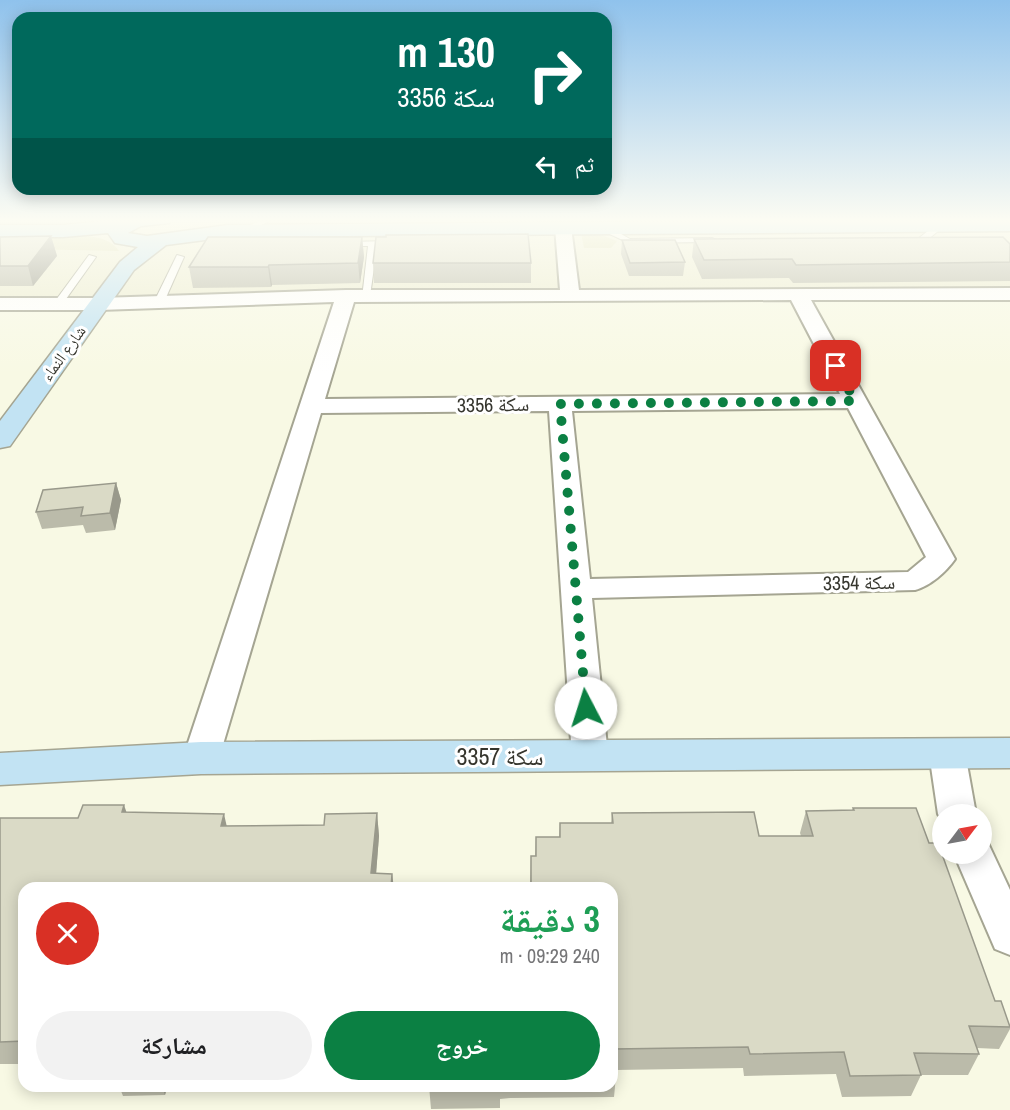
<!DOCTYPE html>
<html lang="ar">
<head>
<meta charset="utf-8">
<style>
	:root { --surface:#fff; --page:#f2f2f2; --text:#202124; --muted:#757577; --accent:#0b8043 }
	body { margin:0; font-family:"Archivo Narrow","Noto Naskh Arabic",sans-serif; background:var(--page); color:var(--text); direction:rtl; height:100vh; display:flex; flex-direction:column; font-size:22px; white-space:nowrap }
	* { box-sizing:border-box; margin:0 }
	p { font-size:20px; color:var(--muted) }
	.icon { flex:none; width:33px; height:33px; fill:none; stroke:currentColor; stroke-width:2; stroke-linecap:round; stroke-linejoin:round }
	.map { position:relative; flex:1; overflow:hidden; direction:ltr }
	.side { position:absolute; left:18px; top:882px; width:600px; height:210px; display:flex; flex-direction:column; background:var(--surface); border-radius:18px; box-shadow:0 3px 15px #0003; direction:rtl }
	.side>* { flex:none }
	.guide { position:absolute; left:12px; top:12px; width:600px; height:183px; border-radius:18px; box-shadow:0 3px 15px #0003; direction:rtl; background:#00695c; color:#fff; overflow:hidden }
	.needle { width:39px; rotate:58deg }
	.controls { position:absolute; left:932px; top:804px; display:grid; gap:12px }
	.controls a { display:grid; place-items:center; width:60px; height:60px; border-radius:50%; background:var(--surface); box-shadow:0 3px 15px #0003; font-size:30px }
	.pin { position:absolute; display:grid; place-items:center; width:51px; height:51px; color:#fff; margin:-26px; border-radius:12px; box-shadow:0 3px 9px #0006 }
	.me { position:absolute; width:66px; margin:-33px; rotate:355deg; stroke-linejoin:round; filter:drop-shadow(0 0 4px #0008) }
	.turn { display:flex; align-items:center; gap:21px; height:126px; padding:0 18px; font-size:27px }
	.turn .icon { width:78px; height:78px; stroke-width:2.5 }
	.turn b { display:block; font-size:42px; line-height:51px }
	.then { display:flex; align-items:center; height:57px; padding:0 18px; background:#0003; gap:12px; font-size:22px }
	.round { display:grid; place-items:center; flex:none; width:63px; height:63px; border-radius:32px; background:var(--page) }
	.summary { display:flex; align-items:center; justify-content:space-between; height:102px; padding:0 18px }
	h1 { font-size:36px; font-weight:800; line-height:45px; color:#1e9e55 }
	.primary-button { display:flex; gap:12px; margin-top:auto; padding:12px 18px }
	.primary-button a { flex:1; height:69px; border-radius:36px; background:var(--accent); color:#fff; font-size:24px; font-weight:800; line-height:69px; text-align:center }
	.primary-button a+a { background:var(--page); color:var(--text) }
	.map>svg:first-child { display:block }
	.built { fill:#ededd1 }
	.green { fill:#ddddb2 }
	.lines { fill:none; stroke-linecap:round; stroke-linejoin:round }
	.lane-casing { stroke:#a5a592; stroke-width:2 }
	.street-casing { stroke:#a5a592; stroke-width:4 }
	.secondary-casing { stroke:#a5a592; stroke-width:3 }
	.lane { fill:#fff; fill-rule:evenodd }
	.street { fill:#fff; fill-rule:evenodd }
	.secondary { fill:#c2e3f3; fill-rule:evenodd }
	.wall { fill:#bba }
	.shaded-wall { fill:#99998b }
	.building { fill:#dadac6; stroke:#99998b; stroke-width:1.5 }
	.route { stroke:#0b8043; stroke-width:10; stroke-dasharray:0 18 }
	.labels { text-anchor:middle; dominant-baseline:central; stroke-width:6; stroke-linejoin:round; paint-order:stroke }
	.far-street-label { font-size:16px; fill:#35352d; stroke:#fff }
	.street-label { font-size:20px; fill:#35352d; stroke:#fff }
	.near-street-label { font-size:24px; fill:#35352d; stroke:#fff }
</style>
</head>
<body>
<div class="map">
<svg width="1010" height="1110" viewBox="0 0 1010 1110">
	<rect width="100%" height="100%" fill="#f8f9e4"/>
	<path class="built" d="M0,219h1010v78l-465,1 -446,6 -99,5z"/>
	<g class="green">
		<path d="M581,233l18,1 18,7 -6,7h-27z"/>
		<path d="M48,237c23,0 57,-7 71,14l-95,-2z"/>
	</g>
	<g class="lines">
		<g class="lane-casing">
			<g id="lane">
				<path d="M263,219h10l-22,11v4h-6l-4,-4z"/>
				<path d="M937,224l7,2 -19,16h-6v-4z"/>
				<path d="M601,226h6l23,13 82,-1 4,2 -4,2 -83,1 -28,-13z"/>
				<path d="M392,241h3v4l-18,1 -7,50 -8,2 6,-52h-23l-4,-2 4,-2z"/>
				<path d="M89,255l7,2 -35,49h-6l-2,-2z"/>
				<path d="M177,255l7,2 -20,45 -8,2 -2,-2z"/>
			</g>
		</g>
		<g class="street-casing">
			<g id="street">
				<path d="M563,222l8,5 8,63 431,-2v12h-199l144,259c-9,13 -25,27 -40,31l-323,8 16,158 -5,9 -13,4 -13,-4 -5,-9 -23,-345 -228,2 -102,345 -5,10 -13,3 -13,-3 -5,-10 151,-456 -235,8h-99v-12h99l247,-8h214l-5,-63zM791,300l49,94 -515,5 29,-97zM848,408l78,149 -18,15 -318,7 -18,-168z"/>
				<path d="M947,740l13,4 5,9 11,61h-34v7l-4,-7 -9,-61 5,-9z"/>
				<path d="M981,840l7,3 22,47v65l-15,-6 -41,-95h27z"/>
			</g>
		</g>
		<g class="secondary-casing">
			<g id="secondary">
				<path d="M125,219h46l-2,4 -28,3 -13,7 19,3 81,-11 782,-6v12l-782,6 -62,8 -32,25 -124,176 -10,2v-27l120,-159 18,-15 -23,-4 -7,-10 -45,4h-63v-12h63z"/>
				<path d="M1010,738v30l-809,6 -201,11v-32l201,-11z"/>
			</g>
		</g>
		<use href="#lane" class="lane"/>
		<use href="#street" class="street"/>
		<use href="#secondary" class="secondary"/>
	</g>
	<g class="wall">
		<path d="M51,236l6,20 -24,30h-33v-49z"/>
		<path d="M362,237l2,20 -4,26 -88,2 -1,2 -78,1 -4,-21z"/>
		<path d="M694,239l316,5v37l-217,2 -4,-5 -87,1 -10,-22z"/>
		<path d="M622,240l63,22 -2,14h-54l-8,-22z"/>
		<path d="M373,263h158v20h-157z"/>
		<path d="M116,483l5,17 -6,30 -29,3 -3,-8 -41,4 -6,-17z"/>
		<path d="M853,808l76,35 66,158 15,24v4l-11,20 -22,-1 2,6 -11,21h-47l-10,21 -69,1 -6,-23 -92,2 -1,-8 -127,2v6l-2,21 -104,1 -10,1v9l-69,1 -2,-23h183v-198h-82l1,-32h4l1,-19h23l1,-14h51l1,-10 147,23h42l-1,-3 6,-22 46,-1z"/>
		<path d="M127,812l100,14 97,-1 53,-12 2,23 -3,37 16,1 2,14h-370v176h-24v-246h78z"/>
		<path d="M119,1086h120v5h-73l-1,4 -42,1z"/>
		<path d="M298,1086h77l-1,4h-75z"/>
	</g>
	<g class="shaded-wall">
		<path d="M51,236l6,20 -24,30 -5,-20z"/>
		<path d="M362,237l2,20 -4,26 -2,-20z"/>
		<path d="M269,265l3,20 -1,2 -3,-20z"/>
		<path d="M116,483l5,17 -6,30 -5,-17z"/>
		<path d="M124,805l8,23 -10,-16z"/>
		<path d="M377,813l2,23 -4,52 -4,-15z"/>
		<path d="M224,814l5,22 -8,-10z"/>
		<path d="M392,874l2,14h-3z"/>
		<path d="M162,1086h2l2,5 -1,4z"/>
	</g>
	<g class="building">
		<path d="M528,234l3,29h-158l3,-26h10v-2z"/>
		<path d="M51,236l-23,30h-28v-29z"/>
		<path d="M208,237h154l-4,26 -89,2 -1,2h-79z"/>
		<path d="M1003,237l7,7v18l-214,3 -4,-6 -88,1 -10,-21z"/>
		<path d="M622,240h53l10,22 -55,1z"/>
		<path d="M116,483l-6,30 -29,3 2,-9 -47,5 7,-22z"/>
		<path d="M83,805h41l-2,7 102,2 -3,12 103,-1 1,-11 52,-1 -6,60 21,1 -1,14h-367v153l-24,1v-224h78z"/>
		<path d="M853,808h63l13,35h9l57,158h6l9,26 -41,-1 10,28 -65,-1 7,22 -71,1 -6,-24 -94,2 -2,-7 -134,2 2,27h-4v-188h-81v-32h5v-19h24v-14h53l-1,-10 142,-1 5,24h54l-7,-25 48,-1z"/>
		<path d="M429,1086h71l-71,2z"/>
	</g>
	<linearGradient id="sky" x2="0" y2="1"><stop stop-color="#8fc2ec"/><stop offset="0.59" stop-color="#fcfcf3"/><stop offset="1" stop-color="#fcfcf3" stop-opacity="0"/></linearGradient>
	<rect width="1010" height="374" fill="url(#sky)"/>
	<g class="lines">
		<path class="route" d="M586,708l-26,-304 295,-3 -19,-35"/>
	</g>
	<g class="labels">
		<g class="far-street-label">
			<text transform="translate(63 353) rotate(-54)">شارع النماء</text>
		</g>
		<g class="street-label">
			<text transform="translate(493 404) rotate(-1)">سكة 3356</text>
			<text transform="translate(859 582) rotate(-1)">سكة 3354</text>
		</g>
		<g class="near-street-label">
			<text x="500" y="756">سكة 3357</text>
		</g>
	</g>
</svg>
<div class="controls">
<a><svg class="needle" viewBox="-14 -14 28 28"><path d="M0-13l5 13h-10z" fill="#e53935"/><path d="M0 13l5-13h-10z" fill="#757577"/></svg></a>
</div>
<div class="pin" style="left:836px;top:366px;background:#d93025"><svg class="icon" aria-label="arrive" viewBox="0 0 24 24"><path d="M6 21V4h12l-3 4 3 4H6"/></svg></div>
<svg class="me" style="left:586px;top:708px" viewBox="-20 -20 40 40"><circle r="19" fill="#fff"/><path d="M0-13L10 11 0 6-10 11z" fill="#0b8043"/></svg>
<div class="guide">
<div class="turn"><svg class="icon" aria-label="right" viewBox="0 0 24 24"><path d="M7 20v-9h11M14 6l5 5-5 5"/></svg><div><b>130 m</b>سكة 3356</div></div>
<div class="then">ثم<svg class="icon" aria-label="left" viewBox="0 0 24 24"><path d="M17 20v-9H6M10 6l-5 5 5 5"/></svg></div>
</div>
<section class="side">
<div class="summary"><div><h1>3 دقيقة</h1><p>240 m · 09:29</p></div><a class="round" style="background:#d93025;color:#fff"><svg class="icon" aria-label="close" viewBox="0 0 24 24"><path d="M6 6l12 12M18 6L6 18"/></svg></a></div>
<div class="primary-button"><a>خروج</a><a>مشاركة</a></div>
</section>
</div>
</body>
</html>
